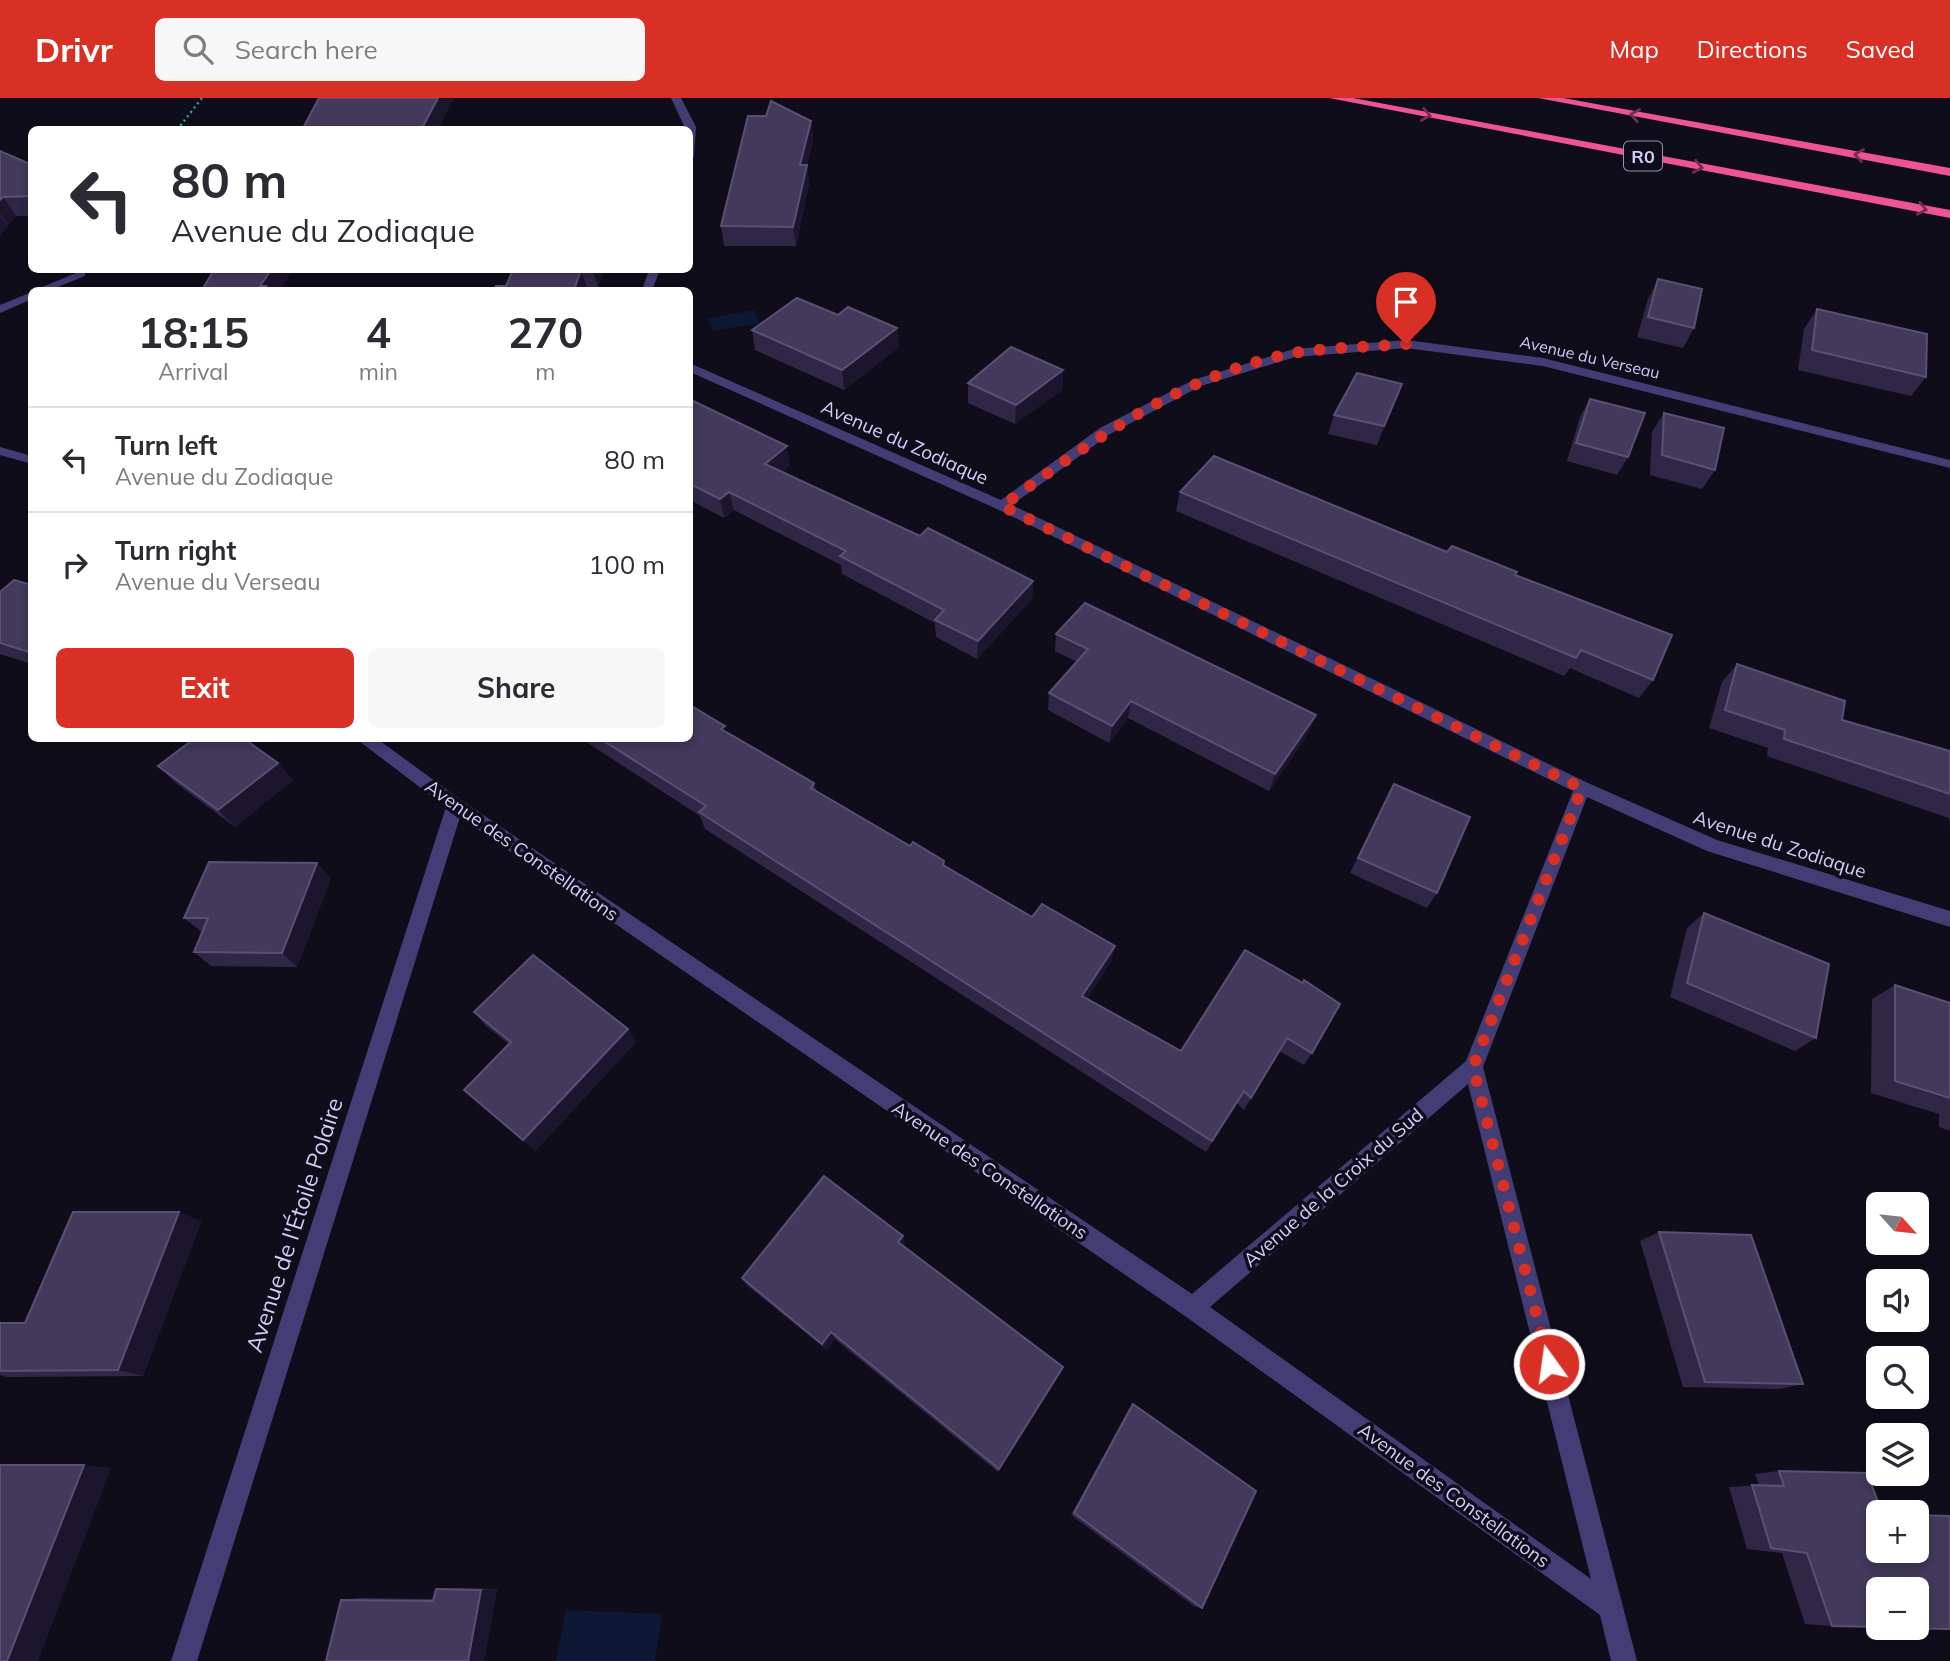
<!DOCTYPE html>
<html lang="en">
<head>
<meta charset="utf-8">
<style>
	:root { --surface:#fff; --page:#f7f7f7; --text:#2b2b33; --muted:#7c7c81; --line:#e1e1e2; --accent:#d93025 }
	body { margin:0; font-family:Mulish,sans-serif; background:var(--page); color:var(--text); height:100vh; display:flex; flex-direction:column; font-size:26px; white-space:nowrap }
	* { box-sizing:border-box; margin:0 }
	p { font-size:23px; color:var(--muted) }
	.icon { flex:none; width:38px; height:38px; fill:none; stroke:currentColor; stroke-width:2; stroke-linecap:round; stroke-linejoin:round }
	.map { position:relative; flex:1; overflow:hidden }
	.details { position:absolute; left:28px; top:189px; width:665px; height:455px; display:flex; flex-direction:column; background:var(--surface); border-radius:10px; box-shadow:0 4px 10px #0003 }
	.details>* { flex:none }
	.hud { position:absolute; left:28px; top:28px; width:665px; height:147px; border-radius:10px; box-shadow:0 4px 10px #0003; background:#fff; color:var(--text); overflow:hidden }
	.needle { width:46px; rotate:117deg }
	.fabs { position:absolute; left:1866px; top:1094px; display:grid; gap:14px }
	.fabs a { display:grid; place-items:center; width:63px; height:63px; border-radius:10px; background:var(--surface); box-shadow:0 4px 10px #0003; font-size:35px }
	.pin { position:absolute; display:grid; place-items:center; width:60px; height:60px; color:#fff; margin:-72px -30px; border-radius:50% 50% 50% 0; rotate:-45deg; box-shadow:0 0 7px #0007 }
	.pin .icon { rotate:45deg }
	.me { position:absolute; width:77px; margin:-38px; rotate:346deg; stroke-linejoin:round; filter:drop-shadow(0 0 5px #0008) }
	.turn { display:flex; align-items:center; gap:24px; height:147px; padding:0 28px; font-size:32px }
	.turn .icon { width:91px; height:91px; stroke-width:2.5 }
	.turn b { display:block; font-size:49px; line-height:60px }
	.eta { display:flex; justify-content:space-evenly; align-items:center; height:119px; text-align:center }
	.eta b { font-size:42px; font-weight:700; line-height:49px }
	.button { display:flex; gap:14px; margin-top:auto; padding:14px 28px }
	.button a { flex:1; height:80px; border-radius:10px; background:var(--accent); color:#fff; font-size:28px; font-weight:700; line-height:80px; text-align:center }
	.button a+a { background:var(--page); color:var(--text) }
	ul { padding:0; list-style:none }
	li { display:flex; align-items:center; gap:21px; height:105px; padding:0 28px; border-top:2px solid var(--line) }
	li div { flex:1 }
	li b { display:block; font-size:26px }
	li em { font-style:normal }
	header { display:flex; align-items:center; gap:42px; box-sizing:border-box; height:98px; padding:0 35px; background:var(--accent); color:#fff }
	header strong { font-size:33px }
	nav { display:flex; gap:38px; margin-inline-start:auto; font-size:24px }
	.search { width:490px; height:63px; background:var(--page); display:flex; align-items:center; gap:18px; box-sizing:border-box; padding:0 24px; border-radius:10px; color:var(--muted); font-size:26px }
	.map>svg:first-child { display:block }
	.water { fill:#0d1834 }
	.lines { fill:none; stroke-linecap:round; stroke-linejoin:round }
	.path { stroke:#38a1a2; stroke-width:2.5; stroke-dasharray:2 3.5; stroke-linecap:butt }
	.street { fill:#433d76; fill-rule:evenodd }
	.highway { fill:#ed5493; fill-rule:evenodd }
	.wall { fill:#302747 }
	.shaded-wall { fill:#1c152e }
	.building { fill:#42395b; stroke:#595074; stroke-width:2 }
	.oneway { stroke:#732d51 }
	.route { stroke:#d93025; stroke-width:12; stroke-dasharray:0 21.6 }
	.labels { text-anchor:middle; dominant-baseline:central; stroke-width:7; stroke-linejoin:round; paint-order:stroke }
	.far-street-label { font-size:16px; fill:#d5ccfa; stroke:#100d1b }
	.shield { fill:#100d1b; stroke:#9a93b7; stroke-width:2 }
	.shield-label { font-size:18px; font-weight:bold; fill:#d5ccfa }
	.street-label { font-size:19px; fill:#d5ccfa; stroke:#100d1b }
	.near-street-label { font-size:23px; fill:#d5ccfa; stroke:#100d1b }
</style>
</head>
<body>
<header>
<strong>Drivr</strong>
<div class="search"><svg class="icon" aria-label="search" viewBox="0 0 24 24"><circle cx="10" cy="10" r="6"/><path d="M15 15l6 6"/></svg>Search here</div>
<nav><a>Map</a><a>Directions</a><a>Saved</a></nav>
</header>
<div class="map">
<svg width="1950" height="1563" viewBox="0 0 1950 1563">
	<rect width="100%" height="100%" fill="#100d1b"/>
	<g class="water">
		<path d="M754,212l5,13 -46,8 -5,-13z"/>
		<path d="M566,1512l96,4 -7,47h-99z"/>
	</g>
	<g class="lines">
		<path class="path" d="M177,32l25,-32"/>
		<g class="street">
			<path d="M671,0h10l15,29 -2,30 -4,1v-28h-4z"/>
			<path d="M649,172h11l-8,20h-10z"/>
			<path d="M81,173l4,1v4l-35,14h-15z"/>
			<path d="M32,194v7l-32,14v-8z"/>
			<path d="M1406,242l137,18 407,102v8l-407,-102 -137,-18 -111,9 -94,29 -91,48 -98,71 576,278 129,57 233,71v16l-243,-76 -120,-54 -104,270 154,594h-26l-11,-46 -415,-299 -725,-499 -263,844h-26l275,-854 -91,-69h21l85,62 731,494 274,-233 107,-270 -576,-282 -307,-137v-8l4,1 307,135 99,-72 93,-48 101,-31zM1468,986l123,495 -381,-272z"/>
			<path d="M0,349l32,9v8l-32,-9z"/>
		</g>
		<g class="highway">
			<path d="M1329,0h24l597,112v8z"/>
			<path d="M1538,0h25l387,70v8z"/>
		</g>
	</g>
	<g class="wall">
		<path d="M811,23l2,19 -6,26 2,18 -13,62h-72l-3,-20z"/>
		<path d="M0,53l32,14v51h-16l-8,9 -2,-1 2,2 -8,10z"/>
		<path d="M513,172h91l-6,17h-11l-1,3h-92l12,-4z"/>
		<path d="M1658,181l36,49 -11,20 -46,-11 11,-38z"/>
		<path d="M1817,211l109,68 -15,19 -113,-26 6,-41z"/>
		<path d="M838,217l59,13 2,19 -55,43 -89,-40 -3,-20z"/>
		<path d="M1063,272l-1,20 -47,34 -47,-21v-20z"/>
		<path d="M1590,301l38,58 -11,18 -50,-14 13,-44z"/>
		<path d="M690,304l100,63 -8,6 138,65 113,45 -1,18 -55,60 -41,-22 -1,-14 -93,-49 -1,-9 -107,-55 -10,8 -34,-18z"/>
		<path d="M1395,305l-18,42 -49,-11 6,-19z"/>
		<path d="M1664,315l51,57 -13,19 -52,-14 2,-43z"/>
		<path d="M1180,394l335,83 138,105 -14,18 -69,-30 -6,8 -388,-165z"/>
		<path d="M32,487v79l-32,-10v-62z"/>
		<path d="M1056,536l260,81 -7,17 -40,59 -141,-73 -19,25 -61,-33 1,-17 28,-31 -22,-11z"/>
		<path d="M1737,566l105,56 108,31v76l-1,-9 -182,-62 1,-8 -59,-20 13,-46z"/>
		<path d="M727,634l87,51 2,8 94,55 34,15 1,5 87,51 80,43 -25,38 94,53 64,-101 67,103 -8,12 -25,-14 -35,59 -7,-7 -31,49 -501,-323 -5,-13 -120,-78h110z"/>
		<path d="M158,668l135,14 -58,47 -59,-44z"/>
		<path d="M1394,686l43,109 -10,15 -77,-35z"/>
		<path d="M331,780l-34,89 -86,-1 -17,-14 8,-20 -18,-14z"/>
		<path d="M1704,815l112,125 -21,13 -125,-54 17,-69z"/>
		<path d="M1895,887l55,18v128l-11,-4v-13l-68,-21 1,-94z"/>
		<path d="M474,914l154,17 8,13 -101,109 -71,-61 45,-46 -23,-18z"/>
		<path d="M179,1114l22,10 -58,154 -137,1 -6,-2v-52h25z"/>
		<path d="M1659,1134l144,152 -24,5 -96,-2 -43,-146z"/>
		<path d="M905,1146l-1,2 159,121 -65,105 -163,-133 -8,11 -79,-64 -6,-8z"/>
		<path d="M1133,1306l69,204 -7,-1 -124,-92 58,-106z"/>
		<path d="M1779,1373l53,155 -27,-2 -23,-71 -35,-4 -18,-62 30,-2 -4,-11z"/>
		<path d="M454,1490l43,1 -13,72 -143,-61 20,-2 73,1 2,-10z"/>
	</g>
	<g class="shaded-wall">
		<path d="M438,0h16l-16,32h-17z"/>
		<path d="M811,23l2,19 -6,26 2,18 -13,62 -3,-19 7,-62z"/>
		<path d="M3,99l13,19 -8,9 -8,-11v-14z"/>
		<path d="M0,118l8,10 -8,10z"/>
		<path d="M271,172h22l-13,20h-18l-2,-4z"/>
		<path d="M581,172l6,17 -1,3h-12z"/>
		<path d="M593,172h11l-6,17z"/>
		<path d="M897,230l2,19 -55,43 -2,-20z"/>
		<path d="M1063,272l-1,20 -47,34 1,-19z"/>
		<path d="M1402,286l-7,19 -18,42 7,-19z"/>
		<path d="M787,348l3,19 -22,17 -3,-18z"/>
		<path d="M729,394l5,18 -10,8 -4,-19z"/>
		<path d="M1033,483l-1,18 -55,60 1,-18z"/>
		<path d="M1131,603l-3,17 -19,25 3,-17z"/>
		<path d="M1316,617l-7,17 -40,59 6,-17z"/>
		<path d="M278,665l15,17 -58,47 -17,-17z"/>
		<path d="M317,765l14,15 -34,89 -15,-14z"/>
		<path d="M1115,848l-3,14 -32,49 2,-13z"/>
		<path d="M628,931l8,13 -101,109 -12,-11z"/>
		<path d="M179,1114l22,10 -58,154 -25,-6z"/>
		<path d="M903,1138l2,8 -4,6 -3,-8z"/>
		<path d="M831,1234l4,7 -8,11 -5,-6z"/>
		<path d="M1063,1269l-3,6 -62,99 1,-3z"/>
		<path d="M84,1367l27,3 -73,193h-31z"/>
		<path d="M497,1491l-13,72h-16l13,-71z"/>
	</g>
	<g class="building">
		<path d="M319,0h119l-17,32h-119z"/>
		<path d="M771,3l40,20 -11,44h7l-14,62 -72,-1 27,-110h18z"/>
		<path d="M0,53l32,14v31l-29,1 -3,3z"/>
		<path d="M214,172h57l-11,16h6l-3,4h-61z"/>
		<path d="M513,172h68l-7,20h-80l2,-4h10z"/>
		<path d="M1658,181l44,10 -8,39 -46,-11z"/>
		<path d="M797,200l41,17 10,-8 49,21 -55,42 -90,-40z"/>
		<path d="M1817,211l110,25 -1,43 -114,-27z"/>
		<path d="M1011,249l52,23 -47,35 -48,-22z"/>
		<path d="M1357,275l45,11 -18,42 -50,-11z"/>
		<path d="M1590,301l55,14 -17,44 -52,-14z"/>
		<path d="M691,302l96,46 -22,18 155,72 8,-8 105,53 -55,60 -43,-21 9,-10 -104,-54 6,-5 -117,-59 -9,7 -30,-15v-82z"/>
		<path d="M1664,315l60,15 -9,42 -53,-15z"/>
		<path d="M1214,358l233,96 5,-6 65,26 -2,3 157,60 -19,45 -72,-30 -5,8 -396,-166z"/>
		<path d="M14,482l18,5v68l-32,-10v-51z"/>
		<path d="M1085,505l231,112 -41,59 -144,-73 -19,25 -63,-33 39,-44 -32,-15z"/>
		<path d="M1737,566l108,37 -3,19 108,31v43l-166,-55 1,-9 -60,-20z"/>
		<path d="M690,607l35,21 -4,3 93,54 -3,5 99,58 3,-4 31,19 -1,4 89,52 10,-13 73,42 -33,50 99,55 64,-101 58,33 1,-3 36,24 -28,49 -25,-15 -36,60 -7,-7 -32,50 -513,-329 7,-6 -107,-68h91z"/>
		<path d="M195,640h48l35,25 -60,47 -60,-44z"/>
		<path d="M1394,686l76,33 -33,76 -79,-35z"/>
		<path d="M209,764l108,1 -35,90 -88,-1 14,-34h-24z"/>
		<path d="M1704,815l125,51 -13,74 -129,-55z"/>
		<path d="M533,857l95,74 -105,111 -59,-50 47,-48 -37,-30z"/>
		<path d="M1895,887l55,18v95l-55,-17z"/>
		<path d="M824,1078l79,60 -5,6 165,125 -64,102 -168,-137 -9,12 -80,-66z"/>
		<path d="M73,1114h106l-61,158 -118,1v-48h25z"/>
		<path d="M1659,1134l92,3 52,149 -98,-2z"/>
		<path d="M1133,1306l123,87 -54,117 -128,-95z"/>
		<path d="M0,1367h84l-77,196h-7z"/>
		<path d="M1779,1373l88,2 15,39h-4v38h38v-35l34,1v113l-59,-1h25v-39h-38v38l-46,-1 -25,-73 -36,-5 -19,-63 32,1z"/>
		<path d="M436,1491l45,1 -13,71h-142l15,-61 92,1z"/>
	</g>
	<defs><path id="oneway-chevron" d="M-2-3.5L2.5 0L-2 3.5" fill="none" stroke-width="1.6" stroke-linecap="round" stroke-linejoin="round" transform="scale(1.75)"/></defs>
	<g class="oneway">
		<use href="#oneway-chevron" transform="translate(1426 17) rotate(11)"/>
		<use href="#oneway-chevron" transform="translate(1635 17) rotate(-170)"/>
		<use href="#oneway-chevron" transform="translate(1859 57) rotate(-170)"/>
		<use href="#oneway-chevron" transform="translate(1698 69) rotate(11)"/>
		<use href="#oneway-chevron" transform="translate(1922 111) rotate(11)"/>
	</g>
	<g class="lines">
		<path class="route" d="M1406,246c-36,3 -76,3 -112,9 -112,21 -202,88 -292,153l580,282 -109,279 76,297"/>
	</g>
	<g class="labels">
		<g class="far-street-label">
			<text transform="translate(1590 259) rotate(13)">Avenue du Verseau</text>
		</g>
		<rect class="shield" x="1624" y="43.5" width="38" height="29" rx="5"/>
		<g class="shield-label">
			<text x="1643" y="58">R0</text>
		</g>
		<g class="street-label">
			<text transform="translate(905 344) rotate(24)">Avenue du Zodiaque</text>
			<text transform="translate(1780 746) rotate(18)">Avenue du Zodiaque</text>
			<text transform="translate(522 752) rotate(35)">Avenue des Constellations</text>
			<text transform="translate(990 1072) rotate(34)">Avenue des Constellations</text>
			<text transform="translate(1333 1089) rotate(-41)">Avenue de la Croix du Sud</text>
			<text transform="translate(1454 1397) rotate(36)">Avenue des Constellations</text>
		</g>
		<g class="near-street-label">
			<text transform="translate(294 1127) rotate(-72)">Avenue de l'Étoile Polaire</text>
		</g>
	</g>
</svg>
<div class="fabs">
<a><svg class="needle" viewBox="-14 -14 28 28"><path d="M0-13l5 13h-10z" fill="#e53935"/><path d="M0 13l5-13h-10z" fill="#7c7c81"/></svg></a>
<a><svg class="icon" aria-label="sound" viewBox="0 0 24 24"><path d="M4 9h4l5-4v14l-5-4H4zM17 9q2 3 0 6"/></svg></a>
<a><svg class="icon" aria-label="search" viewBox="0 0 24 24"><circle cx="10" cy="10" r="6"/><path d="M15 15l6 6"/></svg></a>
<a><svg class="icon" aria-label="layers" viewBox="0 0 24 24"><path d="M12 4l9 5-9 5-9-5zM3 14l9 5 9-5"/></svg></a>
<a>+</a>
<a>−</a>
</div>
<div class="pin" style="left:1406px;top:246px;background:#d93025"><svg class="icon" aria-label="arrive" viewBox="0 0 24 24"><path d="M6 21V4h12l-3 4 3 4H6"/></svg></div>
<svg class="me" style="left:1549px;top:1266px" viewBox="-20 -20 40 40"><circle r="17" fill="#d93025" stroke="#fff" stroke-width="3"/><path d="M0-11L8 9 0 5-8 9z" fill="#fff"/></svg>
<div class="hud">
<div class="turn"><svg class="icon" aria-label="left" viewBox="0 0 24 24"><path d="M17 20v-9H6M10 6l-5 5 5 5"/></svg><div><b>80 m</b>Avenue du Zodiaque</div></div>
</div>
<section class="details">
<div class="eta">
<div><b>18:15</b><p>Arrival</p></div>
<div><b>4</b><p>min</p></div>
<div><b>270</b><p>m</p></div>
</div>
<ul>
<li><svg class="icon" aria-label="left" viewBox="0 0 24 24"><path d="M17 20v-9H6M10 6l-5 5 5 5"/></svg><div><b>Turn left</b><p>Avenue du Zodiaque</p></div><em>80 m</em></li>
<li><svg class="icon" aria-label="right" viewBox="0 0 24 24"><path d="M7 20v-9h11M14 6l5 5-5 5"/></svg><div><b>Turn right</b><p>Avenue du Verseau</p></div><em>100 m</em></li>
</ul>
<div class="button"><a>Exit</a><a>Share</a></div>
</section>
</div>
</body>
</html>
